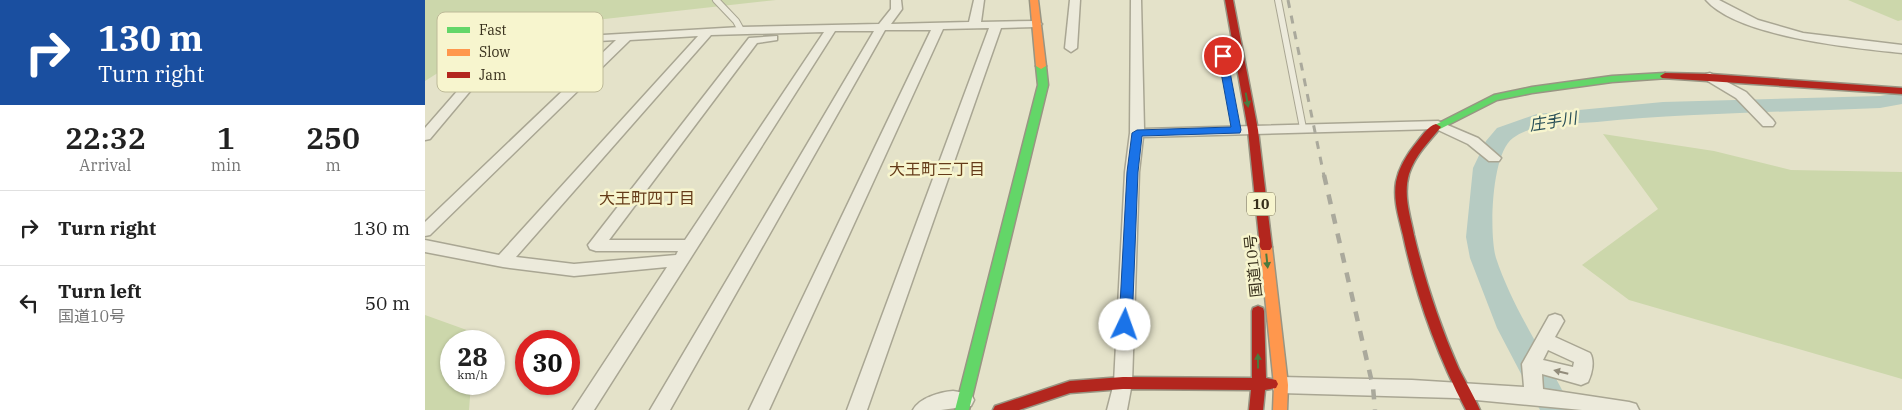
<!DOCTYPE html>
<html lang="en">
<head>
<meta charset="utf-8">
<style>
	:root { --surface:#fff; --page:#f2f2f2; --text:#222; --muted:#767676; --line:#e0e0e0 }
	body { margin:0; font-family:"IBM Plex Serif","Noto Sans JP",serif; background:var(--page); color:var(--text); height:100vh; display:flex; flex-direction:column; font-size:19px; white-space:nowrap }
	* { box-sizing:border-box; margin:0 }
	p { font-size:16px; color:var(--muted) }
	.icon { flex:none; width:28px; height:28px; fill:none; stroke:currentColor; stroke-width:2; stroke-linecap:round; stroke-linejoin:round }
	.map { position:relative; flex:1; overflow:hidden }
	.panel { display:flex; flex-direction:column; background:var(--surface); width:425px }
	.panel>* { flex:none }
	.top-card { background:#1a4fa0; color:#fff; overflow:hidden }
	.speed { position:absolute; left:15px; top:330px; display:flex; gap:10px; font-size:25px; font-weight:700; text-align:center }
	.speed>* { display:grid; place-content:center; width:65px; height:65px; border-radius:50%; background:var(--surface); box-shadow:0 1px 4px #0004; line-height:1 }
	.speed small { font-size:12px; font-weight:400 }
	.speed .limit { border:8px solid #d22; background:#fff; color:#111 }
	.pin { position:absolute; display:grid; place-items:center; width:42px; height:42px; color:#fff; margin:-21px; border:2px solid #fff; border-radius:50%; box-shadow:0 1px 5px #0007 }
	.me { position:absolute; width:55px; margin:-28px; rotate:3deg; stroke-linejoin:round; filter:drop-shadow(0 0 4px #0008) }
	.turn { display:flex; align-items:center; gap:18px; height:105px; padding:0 15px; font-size:22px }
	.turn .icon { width:65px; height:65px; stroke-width:2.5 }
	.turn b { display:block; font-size:35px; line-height:42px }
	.eta { display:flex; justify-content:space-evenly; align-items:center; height:85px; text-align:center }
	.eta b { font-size:30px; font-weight:600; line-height:35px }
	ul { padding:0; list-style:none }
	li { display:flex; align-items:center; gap:15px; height:75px; padding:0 15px; border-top:1px solid var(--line) }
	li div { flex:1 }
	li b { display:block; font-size:19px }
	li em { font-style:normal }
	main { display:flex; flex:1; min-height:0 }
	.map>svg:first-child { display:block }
	.green { fill:#ccd7ab }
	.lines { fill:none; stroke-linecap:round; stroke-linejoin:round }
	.river { fill:#b6cbc2; fill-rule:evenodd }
	.lane-casing { stroke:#a9a693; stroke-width:8 }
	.street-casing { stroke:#a9a693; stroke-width:3 }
	.fast-casing { stroke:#989583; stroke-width:3 }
	.slow-casing { stroke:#989583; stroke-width:3 }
	.jam-casing { stroke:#989583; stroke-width:3 }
	.lane { stroke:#eceadb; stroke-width:6 }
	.street { fill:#eceadb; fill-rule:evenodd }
	.fast { fill:#63d668; fill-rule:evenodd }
	.slow { fill:#ff974d; fill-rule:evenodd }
	.jam { fill:#b3261e; fill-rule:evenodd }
	.rail-far1 { stroke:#aaa99c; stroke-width:3; stroke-dasharray:8 8; stroke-linecap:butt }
	.rail { stroke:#aaa99c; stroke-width:4.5; stroke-dasharray:10 10; stroke-linecap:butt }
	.oneway { fill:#4b7a3e }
	.oneway2 { fill:#928c7b }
	.route { fill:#1a73e8; stroke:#114b97 }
	.labels { text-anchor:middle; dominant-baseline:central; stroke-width:5; stroke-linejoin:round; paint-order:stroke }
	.shield { fill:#f7f5ce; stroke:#716a51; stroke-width:1 }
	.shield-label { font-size:14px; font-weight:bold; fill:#372f1b }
	.street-label { font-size:15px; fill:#372f1b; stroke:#f7f5ce }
	.water-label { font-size:16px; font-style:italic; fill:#2a5058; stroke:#f7f5ce }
	.neighbourhood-label { font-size:16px; fill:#653b19; stroke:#f7f5ce }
	.key { fill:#f7f5ce; stroke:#bdba98; stroke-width:1 }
	.key-label { font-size:14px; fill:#372f1b }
</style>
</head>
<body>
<main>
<section class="panel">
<div class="top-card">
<div class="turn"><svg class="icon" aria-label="right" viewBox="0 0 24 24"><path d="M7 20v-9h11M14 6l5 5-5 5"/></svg><div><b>130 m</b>Turn right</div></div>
</div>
<div class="eta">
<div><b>22:32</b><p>Arrival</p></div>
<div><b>1</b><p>min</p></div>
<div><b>250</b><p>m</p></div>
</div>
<ul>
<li><svg class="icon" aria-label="right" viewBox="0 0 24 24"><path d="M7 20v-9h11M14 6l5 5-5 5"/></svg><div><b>Turn right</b></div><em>130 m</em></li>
<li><svg class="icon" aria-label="left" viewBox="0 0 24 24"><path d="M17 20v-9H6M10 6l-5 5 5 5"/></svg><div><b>Turn left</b><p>国道10号</p></div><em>50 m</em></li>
</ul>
</section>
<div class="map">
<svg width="1477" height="410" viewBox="0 0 1477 410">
	<rect width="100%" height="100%" fill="#e4e2c9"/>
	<g class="green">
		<path d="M0,0h351l-270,30 -81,51z"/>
		<path d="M1423,0h54v20l-4,1z"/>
		<path d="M1178,134l111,17 77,19 111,2v207l-273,-79 -47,-35 76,-56z"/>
		<path d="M0,315l50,18 -1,8h-23v43h20l-2,26h-44z"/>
	</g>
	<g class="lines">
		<path class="river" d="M1477,92v12l-22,4c-94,4 -189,5 -283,14 -26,2 -62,0 -84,16 -22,15 -24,97 -17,120 18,54 52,101 76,152h-32l-43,-82 -27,-70 -4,-21 7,-69 13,-27 11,-13 40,-14 126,-12 217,-6z"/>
		<g class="lane-casing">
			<g id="lane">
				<path d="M291,0l20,21 5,9"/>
				<path d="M853,0l25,128"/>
			</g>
		</g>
		<g class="street-casing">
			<g id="street">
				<path d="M466,0h10l1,9 -11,15 78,-2 5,-22h10l-3,22 55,-1 6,3 -6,3 -35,1 -134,382h-20l142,-382 -46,1 -174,381h-20l182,-380h-46l-215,380h-20l224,-379h-39l-241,379h-21l94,-143 -93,9 -71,-9 -78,-15v-12l74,15 199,-219 -68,4 -200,195 -5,1v-14l191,-182 -108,6 -78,93 -5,1v-12l76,-87 240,-14 138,-3 12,-15zM399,32l-139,208h-76l148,-197 20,-3v-4l-28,2 -161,207 2,4 6,2h82l-2,4 -102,9 -58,-7 195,-222z"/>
				<path d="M645,0h10l-3,48 -6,4 -6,-4z"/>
				<path d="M706,0h10l3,129 294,-8 40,17 23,20 -2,3h-10l-21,-17 -32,-15 -293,8 -4,35 -7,211 -5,27h-20l7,-27 11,-211 5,-39z"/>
				<path d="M1281,0h13l39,20 45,13 99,12v8c-48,-5 -164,-16 -196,-53z"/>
				<path d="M1285,73l36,19 27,28 2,3 -2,3h-10l-27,-28 -30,-18 -2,-3 2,-3z"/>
				<path d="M1130,314l6,2 3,5 -9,16 35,16c5,8 2,21 -2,29l-7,3 -39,-11 1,15 86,13 7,2 3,6h-57l-127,-12 -174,-5 -7,-2 -2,-6 2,-6 7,-2 131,3 112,7 -2,-23 27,-48zM1123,350l26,12 -1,5 -30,-7z"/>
				<path d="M528,391l18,3 3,6 -3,6 -30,4h-28c6,-12 27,-18 40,-19z"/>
			</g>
		</g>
		<g class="fast-casing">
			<g id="fast">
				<path d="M616,63l5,3 2,19 -79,325h-14l83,-325 -2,-19z"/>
				<path d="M1240,73l5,3 -2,2 -56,4 -80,11 -35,7 -57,29h-8l-1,-2 63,-32 38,-8 80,-11z"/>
			</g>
		</g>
		<g class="slow-casing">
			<g id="slow">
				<path d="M605,0h8l8,66 -5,3 -5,-3z"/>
				<path d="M841,243l4,1 2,3 16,138 -1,25h-14l1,-25 -14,-138 2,-3z"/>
			</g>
		</g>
		<g class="jam-casing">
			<g id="jam">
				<path d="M800,0h8l25,130 14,117 -2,3h-8l-2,-3 -12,-117z"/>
				<path d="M1240,73l45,1 192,14v6l-240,-16 -2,-2z"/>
				<path d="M1011,124l5,3c-12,15 -26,28 -32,47 -6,21 1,41 5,61 11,46 26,91 45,134 7,14 15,27 21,41h-14c-29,-55 -50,-114 -63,-175 -4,-17 -10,-35 -7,-53 3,-15 11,-28 21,-40 5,-6 11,-16 19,-18z"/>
				<path d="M833,306l5,2 1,3 2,67 10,2 2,4 -2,4 -11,2 -2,20h-14l2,-20 -128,-1 -53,4 -51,17h-26l2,-4 75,-25 53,-4 129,1v-67l1,-3z"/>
			</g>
		</g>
		<use href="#lane" class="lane"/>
		<use href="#street" class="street"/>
		<use href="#fast" class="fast"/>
		<use href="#slow" class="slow"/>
		<use href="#jam" class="jam"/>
		<path class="rail-far1" d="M863,0l36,176"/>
		<path class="rail" d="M899,175l49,212 2,23"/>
	</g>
	<defs><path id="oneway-solid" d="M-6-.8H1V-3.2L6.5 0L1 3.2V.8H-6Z" transform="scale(1.25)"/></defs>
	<g class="oneway">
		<use href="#oneway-solid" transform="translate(822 100) rotate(80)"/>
		<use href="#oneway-solid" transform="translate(842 261) rotate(84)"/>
		<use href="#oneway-solid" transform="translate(833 361) rotate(-91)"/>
	</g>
	<use class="oneway2" href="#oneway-solid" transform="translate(1136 372) rotate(-166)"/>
	<path class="route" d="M798,53l4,3 14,74 -1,3 -98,3 -4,36 -6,153 -7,5 -4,-1 -2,-4 8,-153 5,-39 5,-3 94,-3 -13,-71z"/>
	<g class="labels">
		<rect class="shield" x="822" y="192.5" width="28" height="23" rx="4"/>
		<g class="shield-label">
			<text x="836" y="204">10</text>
		</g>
		<g class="street-label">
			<text transform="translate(828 266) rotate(-96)">国道10号</text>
		</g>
		<g class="water-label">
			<text transform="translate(1128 121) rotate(-9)">庄手川</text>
		</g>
		<g class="neighbourhood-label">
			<text x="512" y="169">大王町三丁目</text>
			<text x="222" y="198">大王町四丁目</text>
		</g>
	</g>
	<rect x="12" y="12" width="166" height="80" rx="8" class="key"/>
	<rect x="22" y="27" width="23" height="6" fill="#63d668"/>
	<rect x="22" y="49" width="23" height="7" fill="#ff974d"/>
	<rect x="22" y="72" width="23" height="6" fill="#b3261e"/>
	<g class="key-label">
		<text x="54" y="35">Fast</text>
		<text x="54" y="57">Slow</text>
		<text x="54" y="80">Jam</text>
	</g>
</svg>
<div class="speed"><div>28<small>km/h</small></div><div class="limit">30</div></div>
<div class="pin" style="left:798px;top:56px;background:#d93025"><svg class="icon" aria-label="arrive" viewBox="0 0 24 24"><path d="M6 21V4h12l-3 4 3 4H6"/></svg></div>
<svg class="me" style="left:700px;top:325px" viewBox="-20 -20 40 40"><circle r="19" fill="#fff"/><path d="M0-13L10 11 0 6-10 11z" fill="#1a73e8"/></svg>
</div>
</main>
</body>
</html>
